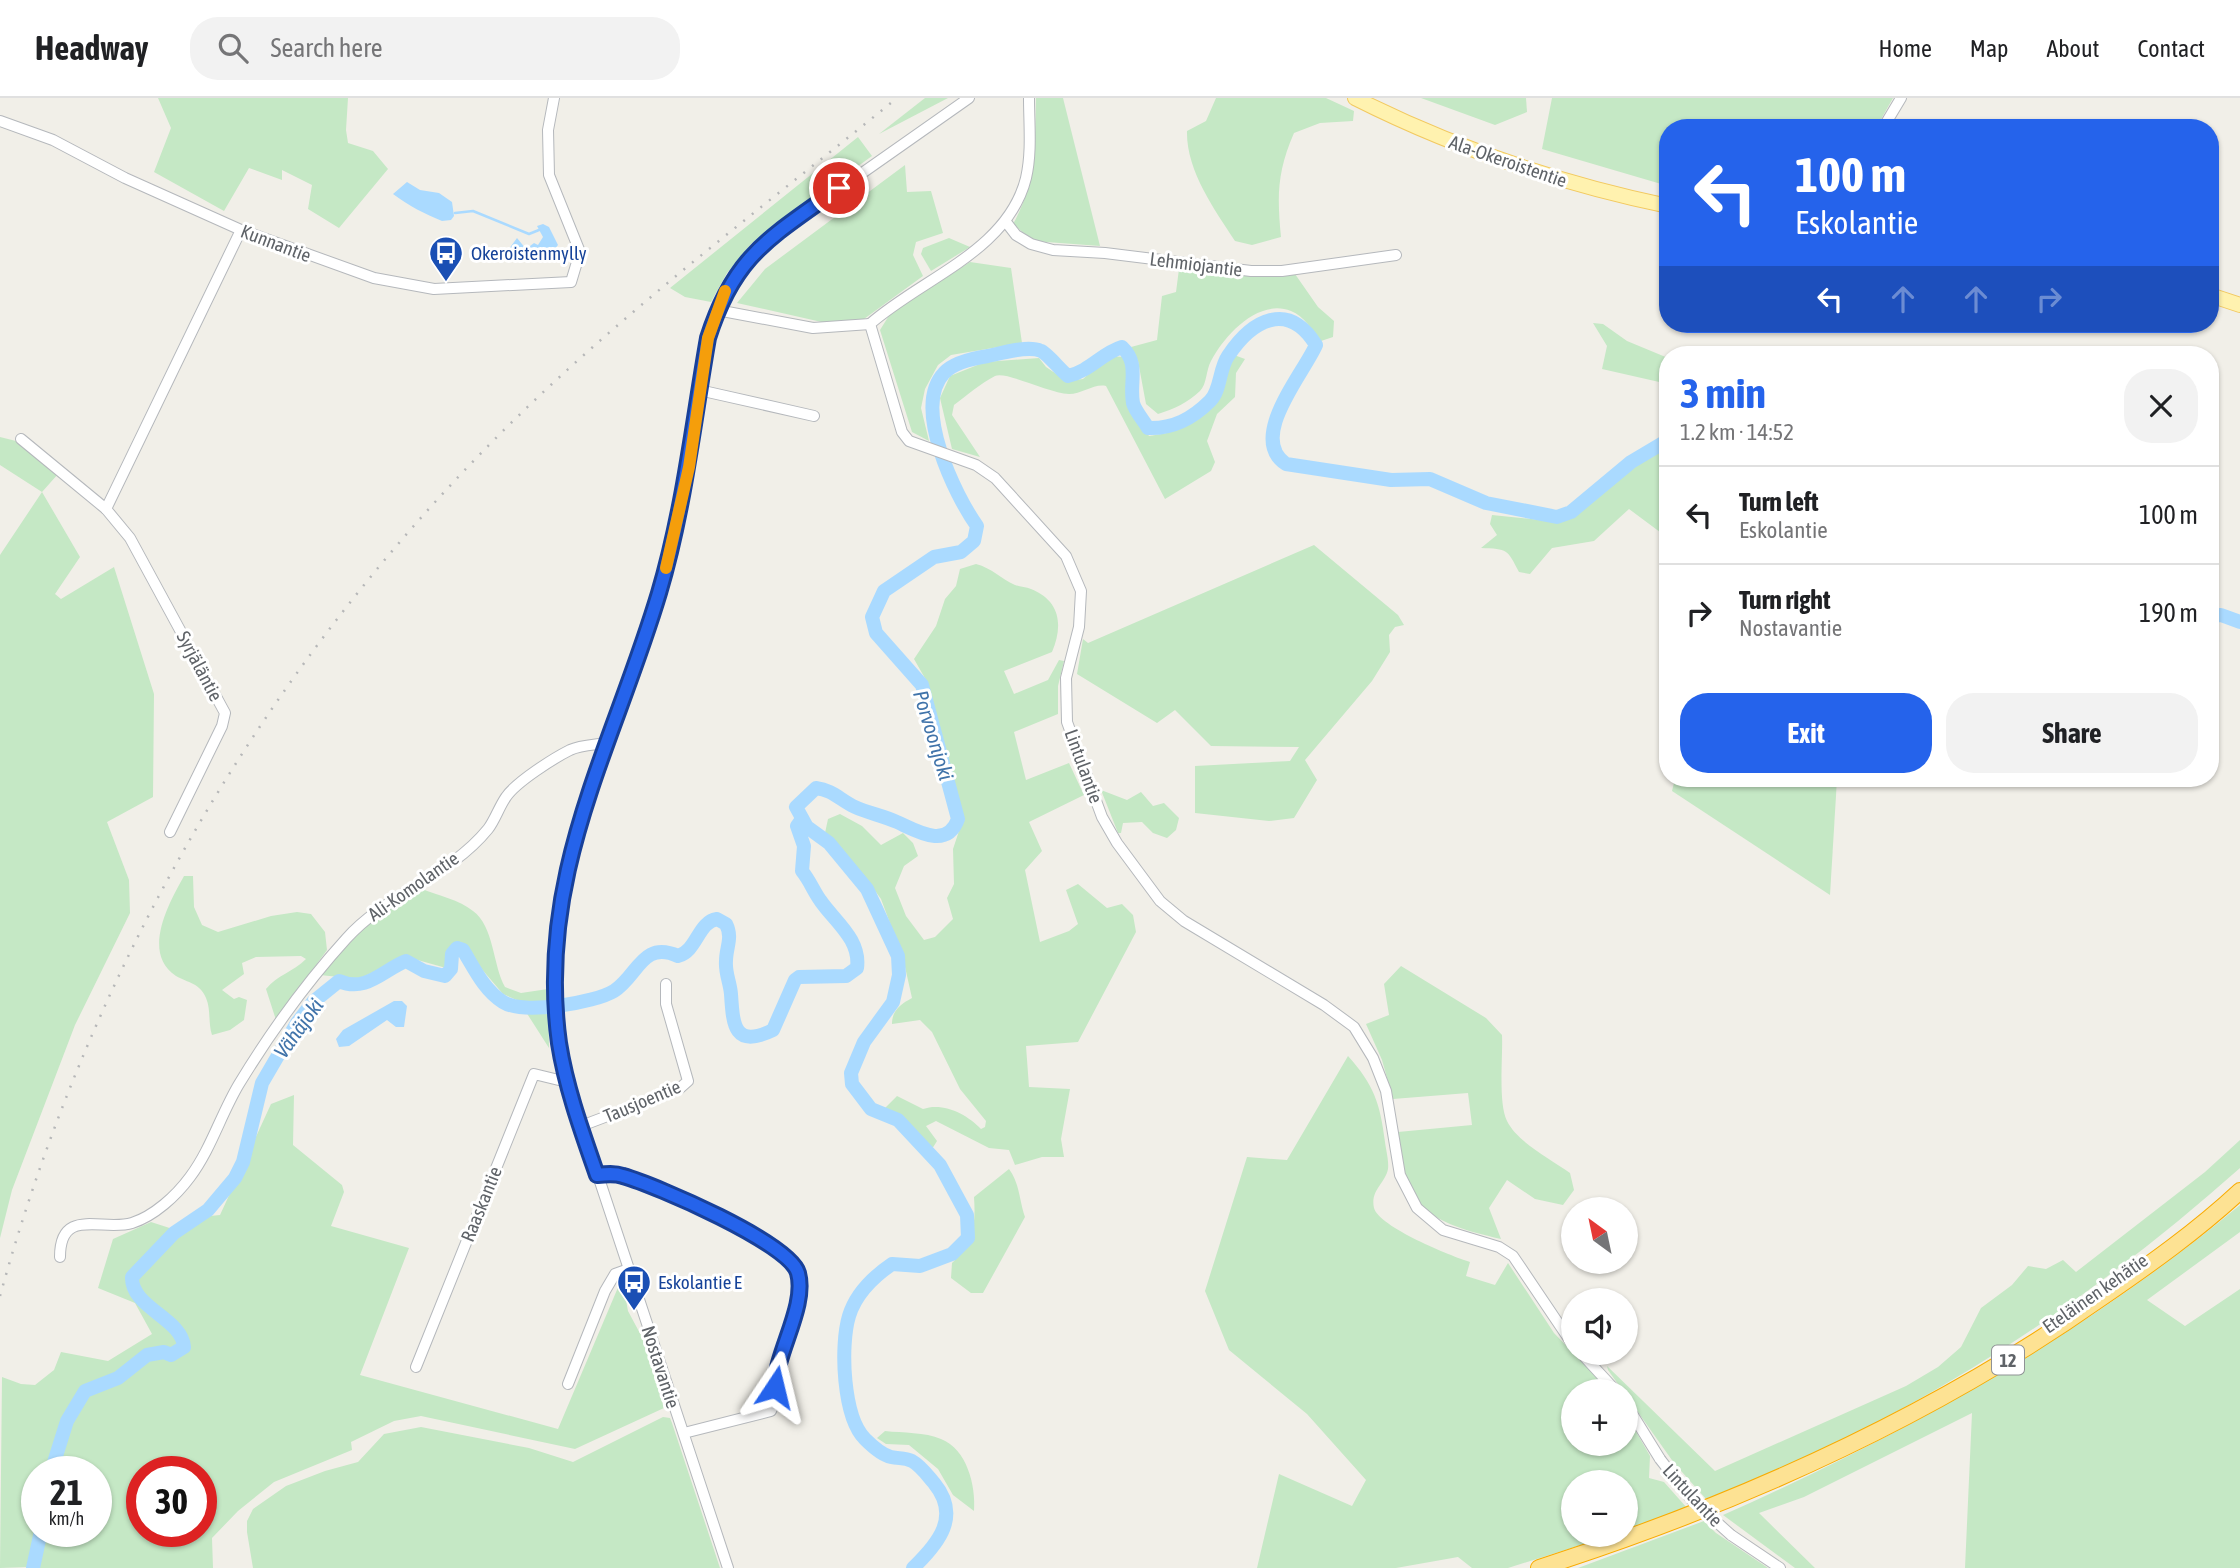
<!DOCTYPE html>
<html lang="en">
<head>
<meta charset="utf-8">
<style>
	:root { --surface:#fff; --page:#f2f2f2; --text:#202124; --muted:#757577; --line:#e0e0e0; --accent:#2563eb }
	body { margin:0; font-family:"Asap Condensed",sans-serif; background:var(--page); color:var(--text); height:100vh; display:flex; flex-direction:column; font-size:26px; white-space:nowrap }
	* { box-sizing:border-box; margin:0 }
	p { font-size:23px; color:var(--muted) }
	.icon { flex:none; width:38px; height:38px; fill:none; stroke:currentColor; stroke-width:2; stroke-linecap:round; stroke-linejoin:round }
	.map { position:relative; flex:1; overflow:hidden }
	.panel { position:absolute; left:1659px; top:248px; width:560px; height:441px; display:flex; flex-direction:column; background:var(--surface); border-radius:28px; box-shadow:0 2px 5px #0004 }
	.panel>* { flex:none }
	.banner { position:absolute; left:1659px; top:21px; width:560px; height:214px; border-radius:28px; box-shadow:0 2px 5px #0004; background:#2563eb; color:#fff; overflow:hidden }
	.needle { width:46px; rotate:327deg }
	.buttons { position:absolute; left:1561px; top:1099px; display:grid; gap:14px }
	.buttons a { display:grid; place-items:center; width:77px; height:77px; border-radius:50%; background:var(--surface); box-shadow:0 2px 5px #0004; font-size:35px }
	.speed { position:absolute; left:21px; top:1358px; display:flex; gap:14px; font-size:35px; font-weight:700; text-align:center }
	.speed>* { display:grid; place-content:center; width:91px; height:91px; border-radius:50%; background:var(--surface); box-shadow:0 2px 5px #0004; line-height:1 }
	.speed small { font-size:18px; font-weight:400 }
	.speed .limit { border:10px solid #d22; background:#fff; color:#111 }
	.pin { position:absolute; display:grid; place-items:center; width:60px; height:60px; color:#fff; margin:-30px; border:4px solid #fff; border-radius:50%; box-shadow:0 2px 7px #0007 }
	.me { position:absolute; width:77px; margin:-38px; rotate:10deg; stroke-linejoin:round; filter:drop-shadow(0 0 5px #0008) }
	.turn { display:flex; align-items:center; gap:24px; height:147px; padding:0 21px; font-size:32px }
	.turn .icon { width:91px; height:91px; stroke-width:2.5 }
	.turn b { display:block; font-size:49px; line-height:60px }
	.lanes { display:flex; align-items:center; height:66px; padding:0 21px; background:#0003; justify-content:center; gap:35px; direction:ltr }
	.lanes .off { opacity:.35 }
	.round { display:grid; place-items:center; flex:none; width:74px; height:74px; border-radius:28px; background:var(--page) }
	.overview { display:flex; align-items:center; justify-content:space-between; height:119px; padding:0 21px }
	h1 { font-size:42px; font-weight:700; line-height:52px; color:var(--accent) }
	.button { display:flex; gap:14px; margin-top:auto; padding:14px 21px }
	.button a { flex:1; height:80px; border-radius:28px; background:var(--accent); color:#fff; font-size:28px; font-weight:700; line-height:80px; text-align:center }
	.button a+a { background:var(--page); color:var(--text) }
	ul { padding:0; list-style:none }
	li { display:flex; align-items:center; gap:21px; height:98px; padding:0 21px; border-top:2px solid var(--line) }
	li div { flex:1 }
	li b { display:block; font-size:26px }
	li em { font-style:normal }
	header { display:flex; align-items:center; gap:42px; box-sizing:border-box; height:98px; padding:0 35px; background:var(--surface); border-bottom:2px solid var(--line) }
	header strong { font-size:33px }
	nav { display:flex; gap:38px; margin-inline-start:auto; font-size:24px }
	.search { width:490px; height:63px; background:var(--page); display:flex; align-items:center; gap:18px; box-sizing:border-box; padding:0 24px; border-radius:28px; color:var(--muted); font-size:26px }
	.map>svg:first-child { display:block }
	.green { fill:#c5e8c5; fill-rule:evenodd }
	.water { fill:#aadaff }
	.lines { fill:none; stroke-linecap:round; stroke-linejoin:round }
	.stream { stroke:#aadaff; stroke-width:2.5 }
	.river { stroke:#aadaff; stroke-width:14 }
	.minor-casing { stroke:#b5b8bc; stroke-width:12 }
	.major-casing { stroke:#f2c960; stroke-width:16 }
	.highway-casing { stroke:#f9ab00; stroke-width:18 }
	.minor { stroke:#fff; stroke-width:10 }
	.major { stroke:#fff2af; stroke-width:14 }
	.highway { stroke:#fde293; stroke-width:16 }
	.rail { stroke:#b6b7b8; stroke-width:2.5; stroke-dasharray:2 9; stroke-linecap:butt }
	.minor-bridge-casing { stroke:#b5b8bc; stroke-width:12; stroke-linecap:butt }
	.minor-bridge { stroke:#fff; stroke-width:10 }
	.route-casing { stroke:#184099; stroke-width:18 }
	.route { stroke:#2563eb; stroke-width:12 }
	.slow { stroke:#f59e0b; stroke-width:12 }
	.labels { text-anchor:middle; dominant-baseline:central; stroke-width:6; stroke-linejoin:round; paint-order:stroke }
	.shield { fill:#fff; stroke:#8f9295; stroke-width:2 }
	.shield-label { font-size:18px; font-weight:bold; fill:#5f6368 }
	.street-label { font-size:19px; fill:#5f6368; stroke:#fff }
	.transit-label { font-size:19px; fill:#164399; stroke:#fff; text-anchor:start }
	.water-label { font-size:21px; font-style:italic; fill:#4174aa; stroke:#fff }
</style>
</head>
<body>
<header>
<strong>Headway</strong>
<div class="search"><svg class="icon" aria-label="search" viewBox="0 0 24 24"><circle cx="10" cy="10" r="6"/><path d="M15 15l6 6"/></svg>Search here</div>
<nav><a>Home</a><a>Map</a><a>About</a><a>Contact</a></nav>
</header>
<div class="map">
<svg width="2240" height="1470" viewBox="0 0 2240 1470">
	<rect width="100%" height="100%" fill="#f1efe8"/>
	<g class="green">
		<path d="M158,0h190l-2,32 2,13 25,8 15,18 -49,59 -31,-19 4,-24 -30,-15v10l-33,-12 -25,43 -70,-39 17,-44z"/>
		<path d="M925,0h23l-69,36z"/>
		<path d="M1036,0h27l37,148 -67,-5 -20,-17c23,-40 22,-82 23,-126z"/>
		<path d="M1216,0h110l28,13 -1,10 -33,2 -26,10c-17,39 -17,63 -13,104l-29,8 -17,-4c-21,-32 -49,-71 -48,-110l19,-10z"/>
		<path d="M1421,0h105l1,14 -32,13z"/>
		<path d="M1552,0h341l-17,30h-208v58l-126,-37z"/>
		<path d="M858,39l14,19 -120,87 -25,30 -16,29 -26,-5 -15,-9z"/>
		<path d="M905,67l2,27 24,-1 12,42 -27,9 -3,13 10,21 -59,43 -38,4 -89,-20 28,-34z"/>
		<path d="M949,140l21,9 -39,24 -10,-17 2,-6z"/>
		<path d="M970,164l41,6 11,75 -71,12 -13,10 -13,24 -4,19 8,33 -17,-9 -32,-102 10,-16z"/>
		<path d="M1179,171l87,8 29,-3 23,33 16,14 -1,16 -12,4c-9,-11 -17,-25 -30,-30 -33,-13 -67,25 -80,50 -5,9 -4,23 -11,30 -13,12 -26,18 -42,23l-12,-10 -8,-43 -7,-14 26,-7 5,-44 14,-4z"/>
		<path d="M1593,225l10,1 24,17 41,17v26l-66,-15 5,-23z"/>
		<path d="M1234,257l11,4 -9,14 -1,24 -18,17 -10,27 8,21 -4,9 -46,28 -59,-113c-11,-3 -24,8 -37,8 -20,-1 -63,-23 -74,-18 -14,7 -29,20 -41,29l-2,10 28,42 -28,-8 -12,-51 10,-22 35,-14 54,-4 7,9 21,14 16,-2 26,-23 16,1 4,44 20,35c55,-6 66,-35 85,-81z"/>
		<path d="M0,339l20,5 38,32 -16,18 38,65 -25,37 6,5 53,-32 40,127 -1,103 -46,25 22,58 1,33 -55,112 -63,165 -12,48v-683l42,-63 -42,-27z"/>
		<path d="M1668,347v93l-39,-29 -35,32 -42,7 -22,26 -11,-2c-12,-23 -11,-23 -38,-24l16,-13 -7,-11 2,-9 68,7 15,-6 60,-50z"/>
		<path d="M1314,447l84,70 6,10 -9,2 -6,8 1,17 -18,29 -67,79 12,20 -23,38 -25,3 -74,-8v-47l95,-5 9,-14 -88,-1 -36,-36 -18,13 -80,-49 6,-35 5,4z"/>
		<path d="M976,466c16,4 25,15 39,21 5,2 11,2 16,4 30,12 32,37 21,63l-48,19 10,23 34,-14 11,-20 5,1 -6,25v28l-44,18 12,48 43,-17 15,32 -55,27 13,29 -17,19 15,72 29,-11 9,-7 -12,-34 12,-6 29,24 15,-4 11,11 3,17 -58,110 -52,4 3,41 41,2 -9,50 3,18h-22l-27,8 -6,-15 -20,-2 -53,-27 -10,5 11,15 -5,8c-20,-21 -20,-28 -47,-41l12,-12 26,13c20,-7 44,5 58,20l4,-2 1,-6 -26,-32 -28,-57 -12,-12 -28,4c0,-14 9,-20 20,-26l-9,-40 -22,-59 -18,-25 -38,-41 3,-14 12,-5 22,12 19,19 22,-12 10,10 5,13 -14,10 -9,22 11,28 18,24 11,-3 18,-18 -6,-21 7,-14 -1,-35 10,-30 -37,-139 -12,-21 22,-33 9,-27 11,-13 4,-17z"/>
		<path d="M1675,681h162l-7,116 -158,-104z"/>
		<path d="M1101,692l26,10 14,-8 12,14 11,-3 15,15 -3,12 -9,8 -14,-5 -11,-11 -19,1 -2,10h-3z"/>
		<path d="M184,778h9l1,31 8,18 16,7 53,-16 26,-4 14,2 14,18 2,18 -51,70 -10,-31c11,-14 27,-17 40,-30l-5,-3 -45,1 -14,6 2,11 -22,16 12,9 5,-2 8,3 -3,20 -14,10 -18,5c-4,-12 -1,-26 -6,-37 -6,-15 -18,-15 -30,-22 -35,-23 -7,-73 8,-100z"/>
		<path d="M422,791c15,6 38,11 51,22 21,15 20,55 32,76l16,6 27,-4 1,59 -30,-47 -16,-7 -40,-47 -10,1 -7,20 -39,-11 -49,22 -38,-4 58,-62z"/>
		<path d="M1401,868l85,52 16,17c1,22 -4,68 5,86 11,22 44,38 63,52l4,17 -11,15 -28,-6 -28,-19 -18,28 12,31c-73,-17 -95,-29 -103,-107l74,-7 -4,-32 -75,6 -11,-39 -16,-36 23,-9 -5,-31z"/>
		<path d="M1348,958c26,29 32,47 37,86 1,8 4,19 3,27 -3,15 -18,21 -14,39 5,19 77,48 96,54l-4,14 29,9 13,-22 46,70 56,58h-37v53h53v-30l24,42 -1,22 15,4 23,26 -61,23v-49h-53v53h40l-105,33h-36l-14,-11 -62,11h-139l22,-94 73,32 14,-26 -59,-66 -78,-64 -24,-59 42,-134 40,3z"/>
		<path d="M294,997l-1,50 49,40 2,7 -13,34 78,22 -49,127 198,54 64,-151 6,33 15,28 21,69 -89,41 -154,-33 -27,5 -43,21 1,8 -78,32 -36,29 -26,27 1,30h-175l7,-31 -8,-2 -8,32 -29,1 2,-191 19,7 14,1 19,-15 7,-18 47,9 44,-27 -17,-31 -37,-15 15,-49 38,-17 31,10 18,-15 20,-2 51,-111zM37,1374h59v59h-59zM142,1374h59v59h-59z"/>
		<path d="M2240,1042v28c-156,139 -338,258 -534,331l-32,-36 -66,-93 -1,-4 108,105 191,-85 32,-19 23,-20 20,-39 31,-23 16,-19 18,3 17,-9 13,12 129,-100z"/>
		<path d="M1009,1071c11,15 10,31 16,48l-42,76h-12l-20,-15 1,-15c21,-20 24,-37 22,-66z"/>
		<path d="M2240,1107v27l-93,68 38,26 55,-37v279h-275l7,-155 -168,84 -45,16 56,55h-20l-72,-53c183,-81 363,-182 517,-310z"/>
		<path d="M663,1319l7,1 2,5 48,145h-467l-6,-36v-11l6,-12 33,-23 39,-15 33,-9 26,-28 37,-7 108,21 44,14z"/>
		<path d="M885,1333c18,2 40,1 56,8 26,10 35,47 33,72l-21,-16 -15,-26 -29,-24 -23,-1 -9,-6z"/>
		<path d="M1704,1423l12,12 52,35h-190z"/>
	</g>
	<g class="water">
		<path d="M407,84l13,8 19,3 13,9 2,14 -3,4 -9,1c-17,-7 -33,-15 -49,-27z"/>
		<path d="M543,126l6,3 9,18 -4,5v11l-45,-1 -3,-7 11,-15 9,11 8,-6 4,2 5,-8 -6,-11z"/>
		<path d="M394,903h8l5,5 -3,21h-8l-9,-7 -38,26 -10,1 -3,-8 7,-9z"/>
	</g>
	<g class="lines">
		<path class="stream" d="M455,115l18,-2 56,23 10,-4"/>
		<g class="river">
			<path d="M2210,518l11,-1 19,7"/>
			<path d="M51,1374l16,-51 18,-30 33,-13 29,-23 17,-3 7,3 13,-8c-2,-29 -53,-39 -52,-70l42,-44 34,-23 27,-32 8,-16 19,-79 35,-60 16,-21 26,-21c27,12 44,-11 67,-20l18,10 21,5 6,-7 1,-15 5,-6 6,2c11,18 21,40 40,52 20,13 91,1 111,-11 24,-15 28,-51 64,-35 19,-5 20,-34 39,-37l9,5c7,14 0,23 0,37 -1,12 4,21 5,33 2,31 3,55 42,36l22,-50 4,-3 47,-1 11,-8c4,-29 -23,-47 -37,-68 -7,-10 -10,-19 -18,-29l2,-25 -7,-20 5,-7"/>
			<path d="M37,1399v20"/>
			<path d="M33,1470l8,-37"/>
			<path d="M913,1470c26,-25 48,-52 21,-85 -7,-8 -13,-17 -22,-22 -8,-4 -13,-2 -21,-4 -9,-2 -19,-11 -26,-18 -22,-22 -25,-93 -16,-123 7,-23 24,-39 43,-52l28,2 32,-12 16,-16 -1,-23 -27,-50 -42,-45 -27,-11 -19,-25 -1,-11 13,-31 29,-40 6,-27 -1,-19 -31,-67 -38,-46 -22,-16 -11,-20 20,-19c17,2 24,12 39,19 13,6 29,9 42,15 20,9 50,28 61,-3l-36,-134 -46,-52 -4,-16 12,-26 50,-34 27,-5 13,-11 3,-15c-22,-31 -65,-119 -33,-153 9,-10 31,-15 44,-17 14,-3 40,-11 53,-5 6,2 20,20 27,25 22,-5 34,-23 54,-29 18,17 7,35 11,56 2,8 11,18 15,25 25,1 44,-9 62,-27 11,-11 9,-32 18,-45 24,-36 60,-56 88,-11 -12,28 -69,93 -30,119l105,16 39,-1 56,24 71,14 14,-5 60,-50 37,-22"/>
		</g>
		<g class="minor-casing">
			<g id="minor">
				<path d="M1029,0c0,26 3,54 -3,80 -18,73 -104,100 -156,146l32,108 7,9 67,24 19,13 71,78 15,35 -2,36 -13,51 1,44 35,95 15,26 43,58 24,20 140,84 30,22 19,31 13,33 14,84 17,33 26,22 56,17 14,9 60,89"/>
				<path d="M0,23l53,19 72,38 116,52 133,48 60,11 137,-7 9,-30 -31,-77 -1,-45 6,-32"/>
				<path d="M1883,30l18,-30"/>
				<path d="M1006,124l10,13 15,9 22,6 52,3 146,18h31l114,-16"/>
				<path d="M717,212l96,18 57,-4"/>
				<path d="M699,292l115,26"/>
				<path d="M21,341l85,70 24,29 95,175 -3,13 -52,106"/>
				<path d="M106,411l135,-279"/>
				<path d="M581,1028l98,-37 9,-8 -22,-77v-20"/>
				<path d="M597,1077c9,-1 18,-2 27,1 32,10 161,65 173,94 10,24 -14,73 -20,99 -4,14 1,29 -6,42l-87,22"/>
				<path d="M60,1159c0,-51 43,-25 72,-34 22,-7 44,-27 58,-46 21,-28 31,-63 49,-93 31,-51 67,-101 107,-145 40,-45 103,-62 142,-110 7,-9 11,-22 18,-32 10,-15 48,-39 64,-47 11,-5 24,-5 36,-7"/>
				<path d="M1581,1255l35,38"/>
				<path d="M416,1269l118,-293 33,8"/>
				<path d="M568,1286l37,-93 10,-17 14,-5"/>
				<path d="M1626,1306l34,55"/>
				<path d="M1731,1437l49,33"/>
				<path d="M728,1470l-161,-486 -8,-40 -5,-75 7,-72 14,-60 84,-241 16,-62 33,-194 9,-28 20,-39 37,-36 195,-137"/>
			</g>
		</g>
		<g class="major-casing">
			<g id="major">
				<path d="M1355,0c99,50 204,85 313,108"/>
				<path d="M2210,197l30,10"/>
			</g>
		</g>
		<g class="highway-casing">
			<path id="highway" d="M1539,1470c200,-64 390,-149 562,-270 48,-33 96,-67 139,-107"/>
		</g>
		<use href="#minor" class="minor"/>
		<use href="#major" class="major"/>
		<use href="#highway" class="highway"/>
		<path class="rail" d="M0,1198c91,-330 266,-632 510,-872 120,-118 257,-220 387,-326"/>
		<g class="minor-bridge-casing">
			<path id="minor-bridge" d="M1660,1361l31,40 40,36"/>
		</g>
		<use href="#minor-bridge" class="minor-bridge"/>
	</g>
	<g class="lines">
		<g class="route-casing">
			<path id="route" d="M775,1289c1,-35 32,-81 23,-114 -8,-30 -143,-88 -175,-97 -8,-3 -17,-2 -26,-1 -15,-43 -31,-87 -38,-132 -23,-168 54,-296 100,-450 25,-84 34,-170 49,-255 27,-85 64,-101 131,-150"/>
		</g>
		<use href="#route" class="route"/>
		<path class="slow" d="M666,470l23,-101 19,-129 17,-47"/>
	</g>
	<defs>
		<g id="bus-pin" transform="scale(1.75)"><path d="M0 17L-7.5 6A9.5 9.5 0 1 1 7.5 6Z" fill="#1a4fb4" stroke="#fff"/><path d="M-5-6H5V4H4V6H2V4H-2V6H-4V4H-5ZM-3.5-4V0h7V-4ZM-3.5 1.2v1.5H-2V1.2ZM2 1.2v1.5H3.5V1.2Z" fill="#fff"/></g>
	</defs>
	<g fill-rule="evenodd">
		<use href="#bus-pin" x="446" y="155"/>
		<use href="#bus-pin" x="634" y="1184"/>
	</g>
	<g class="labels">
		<rect class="shield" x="1992" y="1247.5" width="32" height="29" rx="5"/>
		<g class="shield-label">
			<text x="2008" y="1262">12</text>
		</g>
		<g class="street-label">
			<text transform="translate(1508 63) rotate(19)">Ala-Okeroistentie</text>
			<text transform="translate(276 145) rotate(21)">Kunnantie</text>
			<text transform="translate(1196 166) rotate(7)">Lehmiojantie</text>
			<text transform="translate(200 568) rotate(62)">Syrjäläntie</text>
			<text transform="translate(1084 668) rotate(70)">Lintulantie</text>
			<text transform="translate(413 788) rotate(-35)">Ali-Komolantie</text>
			<text transform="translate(642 1003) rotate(-23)">Tausjoentie</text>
			<text transform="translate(481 1106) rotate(-68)">Raaskantie</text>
			<text transform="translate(2095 1195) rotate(-35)">Eteläinen kehätie</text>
			<text transform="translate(661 1269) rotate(72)">Nostavantie</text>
			<text transform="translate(1693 1397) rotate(47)">Lintulantie</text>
		</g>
		<g class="transit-label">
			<text x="471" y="155">Okeroistenmylly</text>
			<text x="658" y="1184">Eskolantie E</text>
		</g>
		<g class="water-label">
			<text transform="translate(934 637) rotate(73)">Porvoonjoki</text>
			<text transform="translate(298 930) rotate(-54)">Vähäjoki</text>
		</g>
	</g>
</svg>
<div class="buttons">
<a><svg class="needle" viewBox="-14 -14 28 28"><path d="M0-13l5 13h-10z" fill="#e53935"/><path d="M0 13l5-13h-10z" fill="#757577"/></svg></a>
<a><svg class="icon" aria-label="sound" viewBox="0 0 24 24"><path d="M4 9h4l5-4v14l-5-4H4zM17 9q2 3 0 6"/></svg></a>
<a>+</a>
<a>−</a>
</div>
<div class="speed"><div>21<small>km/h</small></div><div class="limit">30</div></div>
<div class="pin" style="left:839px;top:90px;background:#d93025"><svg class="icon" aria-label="arrive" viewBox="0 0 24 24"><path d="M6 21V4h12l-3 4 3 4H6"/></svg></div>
<svg class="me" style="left:775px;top:1289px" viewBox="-20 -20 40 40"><path d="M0-17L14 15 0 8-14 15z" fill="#2563eb" stroke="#fff" stroke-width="4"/></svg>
<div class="banner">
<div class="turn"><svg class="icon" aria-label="left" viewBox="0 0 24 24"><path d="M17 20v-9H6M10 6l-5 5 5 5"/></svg><div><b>100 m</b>Eskolantie</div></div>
<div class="lanes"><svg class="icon" aria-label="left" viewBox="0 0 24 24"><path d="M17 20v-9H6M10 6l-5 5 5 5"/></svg><svg class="icon off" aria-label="ahead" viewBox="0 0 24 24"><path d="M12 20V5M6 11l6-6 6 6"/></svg><svg class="icon off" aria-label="ahead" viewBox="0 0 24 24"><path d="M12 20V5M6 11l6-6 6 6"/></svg><svg class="icon off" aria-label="right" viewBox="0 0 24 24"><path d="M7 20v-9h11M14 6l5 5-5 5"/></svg></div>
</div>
<section class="panel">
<div class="overview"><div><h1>3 min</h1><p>1.2 km · 14:52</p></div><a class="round"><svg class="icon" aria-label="close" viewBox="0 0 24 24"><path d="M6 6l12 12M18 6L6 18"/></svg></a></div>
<ul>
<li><svg class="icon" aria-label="left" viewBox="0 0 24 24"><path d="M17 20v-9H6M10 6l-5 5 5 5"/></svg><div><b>Turn left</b><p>Eskolantie</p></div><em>100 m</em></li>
<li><svg class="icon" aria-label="right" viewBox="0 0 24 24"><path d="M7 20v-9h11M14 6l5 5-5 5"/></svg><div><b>Turn right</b><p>Nostavantie</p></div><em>190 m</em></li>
</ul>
<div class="button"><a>Exit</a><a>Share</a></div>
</section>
</div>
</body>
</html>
